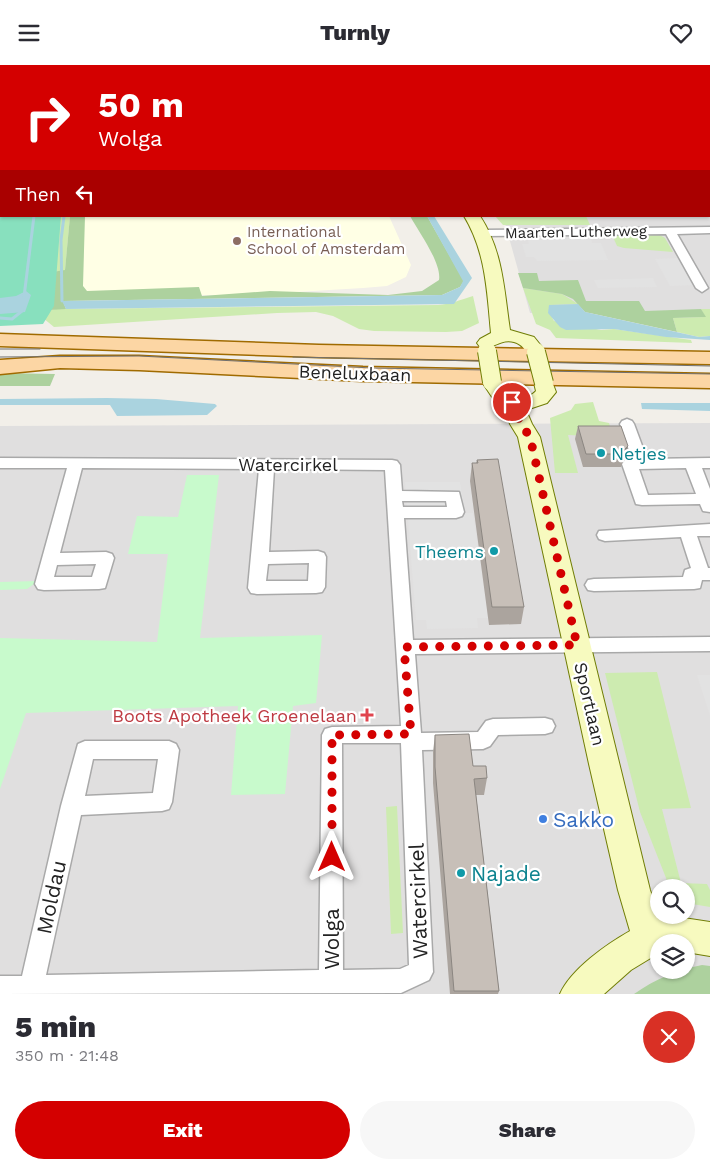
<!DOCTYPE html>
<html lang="en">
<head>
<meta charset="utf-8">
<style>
	:root { --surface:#fff; --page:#f7f7f7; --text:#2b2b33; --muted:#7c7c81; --accent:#d40000 }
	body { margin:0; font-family:"Work Sans",sans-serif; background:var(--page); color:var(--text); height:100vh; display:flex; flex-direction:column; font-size:19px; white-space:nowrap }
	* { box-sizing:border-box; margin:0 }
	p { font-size:16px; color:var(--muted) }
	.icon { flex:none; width:28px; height:28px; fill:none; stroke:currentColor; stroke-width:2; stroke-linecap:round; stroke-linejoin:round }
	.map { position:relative; height:929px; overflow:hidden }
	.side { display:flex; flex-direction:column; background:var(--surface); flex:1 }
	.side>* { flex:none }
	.hud { position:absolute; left:0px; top:0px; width:710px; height:152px; box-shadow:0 1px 4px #0004; background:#d40000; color:#fff; overflow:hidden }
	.controls { position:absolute; left:650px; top:814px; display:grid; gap:10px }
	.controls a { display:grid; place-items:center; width:45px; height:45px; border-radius:50%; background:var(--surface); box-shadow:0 1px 4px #0004; font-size:25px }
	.pin { position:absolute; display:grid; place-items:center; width:42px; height:42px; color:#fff; margin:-21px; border:2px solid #fff; border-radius:50%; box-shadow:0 1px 5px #0007 }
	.me { position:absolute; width:55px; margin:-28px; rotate:0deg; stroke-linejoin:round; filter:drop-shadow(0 0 4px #0008) }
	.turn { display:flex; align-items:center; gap:18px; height:105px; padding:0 15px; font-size:22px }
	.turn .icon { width:65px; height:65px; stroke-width:2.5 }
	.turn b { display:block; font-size:35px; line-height:42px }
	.then { display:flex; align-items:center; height:48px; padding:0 15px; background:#0003; gap:10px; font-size:19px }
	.round { display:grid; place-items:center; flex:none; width:52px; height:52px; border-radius:26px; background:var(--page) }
	.headline { display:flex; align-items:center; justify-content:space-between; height:85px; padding:0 15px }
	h1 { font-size:30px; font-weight:800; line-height:38px }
	.primary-button { display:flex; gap:10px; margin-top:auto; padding:10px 15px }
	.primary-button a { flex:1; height:58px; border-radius:30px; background:var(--accent); color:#fff; font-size:20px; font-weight:800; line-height:58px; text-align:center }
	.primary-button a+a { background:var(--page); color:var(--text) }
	header { display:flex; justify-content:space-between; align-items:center; height:65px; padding:0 15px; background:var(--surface); font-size:22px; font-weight:800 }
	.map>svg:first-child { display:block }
	.residential { fill:#e0dfdf; fill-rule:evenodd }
	.education { fill:#ffffe5 }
	.grass { fill:#cdebb0 }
	.forest { fill:#add19e }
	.park { fill:#c8facc }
	.pitch { fill:#88e0be }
	.parking { fill:#e2e2e2 }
	.water { fill:#aad3df }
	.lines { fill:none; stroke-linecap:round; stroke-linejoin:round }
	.stream { stroke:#aad3df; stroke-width:3 }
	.street-casing { stroke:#a9a9a9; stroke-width:3 }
	.secondary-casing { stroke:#707d05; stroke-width:2 }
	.primary-casing { stroke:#a06b00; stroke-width:3 }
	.street { fill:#fff; fill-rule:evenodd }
	.secondary { fill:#f7fabf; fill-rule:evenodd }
	.primary { fill:#fcd6a4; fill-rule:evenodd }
	.tram { stroke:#707070; stroke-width:1 }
	.secondary-bridge-casing { stroke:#707d05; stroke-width:20; stroke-linecap:butt }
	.secondary-bridge { stroke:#f7fabf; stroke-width:18 }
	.wall { fill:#aba49e }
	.shaded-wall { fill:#8b8681 }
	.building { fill:#c7bfb8; stroke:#8b8681 }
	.route { stroke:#d40000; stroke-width:9; stroke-dasharray:0 16.2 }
	.education-dot { fill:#8d6e63; stroke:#fff; stroke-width:2 }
	.culture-dot { fill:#0f9aa8; stroke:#fff; stroke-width:2 }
	.health-dot { fill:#e0444e; stroke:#fff; stroke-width:2 }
	.shop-dot { fill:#3f7fe0; stroke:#fff; stroke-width:2 }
	.labels { text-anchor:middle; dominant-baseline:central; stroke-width:4.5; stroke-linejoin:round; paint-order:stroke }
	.far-education-label { font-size:15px; fill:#785e54; stroke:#fff; text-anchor:start }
	.far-street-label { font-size:15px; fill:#222; stroke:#fff }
	.street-label { font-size:18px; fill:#222; stroke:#fff }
	.culture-label { font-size:18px; fill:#0d838f; stroke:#fff; text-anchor:start }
	.health-label { font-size:18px; fill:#be3a42; stroke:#fff; text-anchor:end }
	.near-shop-label { font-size:21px; fill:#366cbe; stroke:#fff; text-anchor:start }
	.near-culture-label { font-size:21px; fill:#0d838f; stroke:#fff; text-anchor:start }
	.near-street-label { font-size:21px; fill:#222; stroke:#fff }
</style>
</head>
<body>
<header><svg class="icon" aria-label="menu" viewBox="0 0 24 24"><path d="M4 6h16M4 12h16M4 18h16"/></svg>Turnly<svg class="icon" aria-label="heart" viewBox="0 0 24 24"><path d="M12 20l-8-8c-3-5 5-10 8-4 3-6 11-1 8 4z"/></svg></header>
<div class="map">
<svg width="710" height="929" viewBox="0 0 710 929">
	<rect width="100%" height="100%" fill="#f2efe9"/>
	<g class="residential">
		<path d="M352,0h358v248h-180l-27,-97h206v-150z"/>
		<path d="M710,358v571h-710v-568zM659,822h27v28h-27zM659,878h27v27h-27z"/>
	</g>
	<path class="education" d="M76,151h313l22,49 -5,12 -19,9 -24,2 -118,7h-173z"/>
	<g class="grass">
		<path d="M57,151h13l-5,55 -13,1z"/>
		<path d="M495,151h91l4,9h-87z"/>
		<path d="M658,169l7,4 8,14 -49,-4 -7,-2 -4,-9 3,-2z"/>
		<path d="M523,223l39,6 16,10 -28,1 1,10 3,6 47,9 13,-1 77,11 1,3 -136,-5 -6,-8 -14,-6z"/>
		<path d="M473,231l6,27 -17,8 -16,1 -72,-1 -15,-2 -26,-13 -17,-4 -39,1 -223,14 -11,-9 6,-8 7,-1 382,-4c13,-1 22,-5 35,-9z"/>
		<path d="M701,244h9v27l-11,1 -22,-5 -4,-14 32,-1z"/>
		<path d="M593,337l6,19 10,2 4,14 -45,-2 10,38h-23l-5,-55 21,-8 4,-6z"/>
		<path d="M657,607l34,136 -29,1 19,74 26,1 3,6v17l-24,-4v-16h-16l-2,-4 -28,-71 -35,-139z"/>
		<path d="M397,741l6,127 -12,1 -5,-127z"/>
	</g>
	<g class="forest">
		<path d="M70,151h15l-2,70 4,5 112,-4 3,9 68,-5 118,4 34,-4 17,-11c3,-17 -21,-49 -29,-64h17l37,65 -4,6 -18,8 -379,6 3,8 -17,1 3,-38 13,-2z"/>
		<path d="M518,208h19l2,8 39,-1 8,21h53l6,10 56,-2 5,8 -33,1 4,14 -92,-20 -12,-13 -11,-5 -39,-6z"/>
		<path d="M0,308l55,1 -5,12h-50z"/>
		<path d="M702,900l8,1v28h-76c21,-15 44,-24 68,-29z"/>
	</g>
	<g class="park">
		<path d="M187,410h32l-19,163 122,-3 -6,68 -23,3 -8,88 -54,1 7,-89 -212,7 -26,76v-151l157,4 11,-88h-40l9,-38 41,1z"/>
		<path d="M38,516l-11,8 -27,1v-8z"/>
	</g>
	<path class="pitch" d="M0,0h289l1,1h-289v150h60l-7,90 -11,18 -43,2z"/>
	<g class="parking">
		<path d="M591,174l1,4h9l7,17 -71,1 -3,-4h-8l-4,-13h7l-1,-4z"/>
		<path d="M679,193l15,27 -24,1 -15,-27z"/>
		<path d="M653,213l4,9 -59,1 -4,-8z"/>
		<path d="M405,417h55l5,31h8l15,105h-11l1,10 -51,1 -1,-9h-10z"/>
		<path d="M697,610h13v40z"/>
	</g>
	<g class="water">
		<path d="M427,151h7l38,62 -18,26 -388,5 -4,-8 380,-6 18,-8 3,-6z"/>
		<path d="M26,226l5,4 -6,17 -25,2v-16l16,-2z"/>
		<path d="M578,239l7,8 114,25 11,-1v4l-44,-3 -52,-8 -48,1 -6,-3 -12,-14 1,-8z"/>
		<path d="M107,333l49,1 59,5 2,2 -10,9 -90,1 -7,-11h-110v-6z"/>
		<path d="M641,338h69v8l-68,-2z"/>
	</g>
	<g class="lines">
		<g class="stream">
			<path d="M24,232l10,-81"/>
			<path d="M62,236l-1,-61 3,-24"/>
			<path d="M0,253l12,1 10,-8 1,-4"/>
		</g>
		<g class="street-casing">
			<g id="street">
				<path d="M366,0h8l1,1h-8z"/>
				<path d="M710,162v6l-33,1 31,54 -6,4 -6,-4 -30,-54 -183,2 -6,-3 6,-3z"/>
				<path d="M627,354l5,2 2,3 13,35 63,-1v10h-8l8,21v23l-7,-1 -3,-7 -58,1 -6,-1 -14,-40 3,-4 7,-1 -12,-35 2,-3zM686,403l10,26 -48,1 -9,-26z"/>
				<path d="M0,393l392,2 5,1 3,4 2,26 57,1 5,20 -2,4 -6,2h-52l9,122 297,-3v14l-295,3 6,79 57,-1 8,-11 7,-2 52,-1 7,2 3,6 -3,6 -7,2 -47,1 -8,11 -7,3 -61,1 11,222 -4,8 -28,13 -401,1v-18h22l39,-170 17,-62 7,-3h84l7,3 3,6 -7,52 -3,7 -7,2 -81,4 -35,160 273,-5 3,-235 3,-6 7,-2 69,-1 -16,-256 -111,-1 -5,83 49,-1 6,2 2,4 -1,30 -3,5 -6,1 -59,1 -6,-1 -3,-5 11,-119 -177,-1 -22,85 46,-1 6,2 2,4 -9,30 -6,1 -55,1 -6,-1 -3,-5 32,-116h-67zM402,436h44l1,6h-44zM309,498l-1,18h-42l2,-17zM96,499l-4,13h-38l3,-12zM342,678h59l8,222 -9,4 -57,1zM93,694h65l-5,34 -68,3z"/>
				<path d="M710,459v12h-13l11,32h2v12h-8l-2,8 -6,1 -100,2 -6,-1 -3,-5 3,-5 6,-1 89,-2 2,-7 6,-2 -10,-31 -76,4 -6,-2 -2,-4 2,-4z"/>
			</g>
		</g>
		<g class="secondary-casing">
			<g id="secondary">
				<path d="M319,0h12l1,1h-12z"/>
				<path d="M464,151h16c23,35 24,74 30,114l24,7 12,15 -3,4c-19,5 -14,-10 -29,-14 -13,-4 -21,8 -34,5l-3,-4 3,-4 11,-6c-4,-41 -5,-81 -27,-117z"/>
				<path d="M492,311c15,4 24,35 44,15l-2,-8 3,-4 7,-2 7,2 5,13 -9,11 -21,7 6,14 8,13 110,453 10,29 17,-2 33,5v34l-24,-4v-9h-27v10l-28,17 -27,24h-44c11,-25 47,-50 70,-63l-12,-41 -29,-126 -71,-327 -8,-13 -6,-19 -10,-5 -12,-18 3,-4z"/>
			</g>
		</g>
		<g class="primary-casing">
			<g id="primary">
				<path d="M0,269l319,11 391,7v12l-391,-7 -319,-11z"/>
				<path d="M60,291h79l224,11 347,7v14l-347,-7 -224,-11 -79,-2 -60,6v-14z"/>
			</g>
		</g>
		<use href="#street" class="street"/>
		<use href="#secondary" class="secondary"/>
		<use href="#primary" class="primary"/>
		<g class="tram">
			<path d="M0,284h40"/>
			<path d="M0,292l139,-1 233,12 338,6"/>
			<path d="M293,292l417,9"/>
		</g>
		<g class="secondary-bridge-casing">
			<g id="secondary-bridge">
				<path d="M487,286l5,31"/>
				<path d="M536,287l8,31"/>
			</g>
		</g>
		<use href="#secondary-bridge" class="secondary-bridge"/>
	</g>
	<g class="wall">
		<path d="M578,361l50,20 -7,21h-38l-8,-28z"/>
		<path d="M477,395l47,147 -3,17 -32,1 -19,-144 2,-18h4z"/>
		<path d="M435,670l52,43 -3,17h-8l23,196 -1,3h-48l-17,-211v-31z"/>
	</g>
	<path class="shaded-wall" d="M628,381l-4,12 -1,2 1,-6v-4z"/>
	<g class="building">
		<path d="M578,361h43l7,20 -4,4v4h-38z"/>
		<path d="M498,394l26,148h-32l-20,-144h6l-1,-3z"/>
		<path d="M469,669l4,32h13l1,12 -13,1 25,212h-45l-19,-224v-32z"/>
	</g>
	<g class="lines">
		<path class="route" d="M332,792v-122l79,-1 -7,-87 173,-2 -47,-208 -9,-13 -9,-22"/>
	</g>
	<circle class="education-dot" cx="237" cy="176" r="5"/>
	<g class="culture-dot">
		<circle cx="601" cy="388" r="5"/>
		<circle cx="494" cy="486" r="5"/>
		<circle cx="461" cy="808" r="5"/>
	</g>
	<path class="health-dot" d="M364.5 642.5h5v5h5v5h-5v5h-5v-5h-5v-5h5z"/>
	<circle class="shop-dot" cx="543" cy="754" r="5"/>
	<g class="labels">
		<g class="far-education-label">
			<text x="247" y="167">International<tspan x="247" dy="17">School of Amsterdam</tspan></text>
		</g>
		<g class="far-street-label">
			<text transform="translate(576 167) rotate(-1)">Maarten Lutherweg</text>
		</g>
		<g class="street-label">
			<text transform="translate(355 308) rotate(2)">Beneluxbaan</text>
			<text x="288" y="399">Watercirkel</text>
			<text transform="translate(590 639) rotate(77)">Sportlaan</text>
		</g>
		<g class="culture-label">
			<text x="611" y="388">Netjes</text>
			<text x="484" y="486" text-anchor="end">Theems</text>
		</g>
		<g class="health-label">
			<text x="357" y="650">Boots Apotheek Groenelaan</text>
		</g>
		<g class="near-shop-label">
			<text x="553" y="754">Sakko</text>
		</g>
		<g class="near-culture-label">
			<text x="471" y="808">Najade</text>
		</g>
		<g class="near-street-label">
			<text transform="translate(51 832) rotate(-78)">Moldau</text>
			<text transform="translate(418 836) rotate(-92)">Watercirkel</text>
			<text transform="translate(331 874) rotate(-90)">Wolga</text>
		</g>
	</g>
</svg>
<div class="controls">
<a><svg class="icon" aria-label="search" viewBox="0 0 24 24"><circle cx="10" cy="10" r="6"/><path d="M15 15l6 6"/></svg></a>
<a><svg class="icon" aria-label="layers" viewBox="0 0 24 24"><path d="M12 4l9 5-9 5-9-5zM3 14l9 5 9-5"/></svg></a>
</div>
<div class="pin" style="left:512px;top:337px;background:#d93025"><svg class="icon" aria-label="arrive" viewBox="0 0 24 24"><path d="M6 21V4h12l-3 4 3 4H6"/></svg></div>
<svg class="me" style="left:332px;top:792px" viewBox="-20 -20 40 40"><path d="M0-17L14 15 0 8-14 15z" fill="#d40000" stroke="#fff" stroke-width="4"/></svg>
<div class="hud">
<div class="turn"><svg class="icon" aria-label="right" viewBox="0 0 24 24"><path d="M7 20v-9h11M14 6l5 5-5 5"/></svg><div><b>50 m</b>Wolga</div></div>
<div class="then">Then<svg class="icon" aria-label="left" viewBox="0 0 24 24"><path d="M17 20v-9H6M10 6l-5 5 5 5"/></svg></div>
</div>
</div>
<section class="side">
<div class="headline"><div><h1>5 min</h1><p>350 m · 21:48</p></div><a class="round" style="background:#d93025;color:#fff"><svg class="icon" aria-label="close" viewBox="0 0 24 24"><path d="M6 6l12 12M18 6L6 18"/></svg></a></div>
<div class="primary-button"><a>Exit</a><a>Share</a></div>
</section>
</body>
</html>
